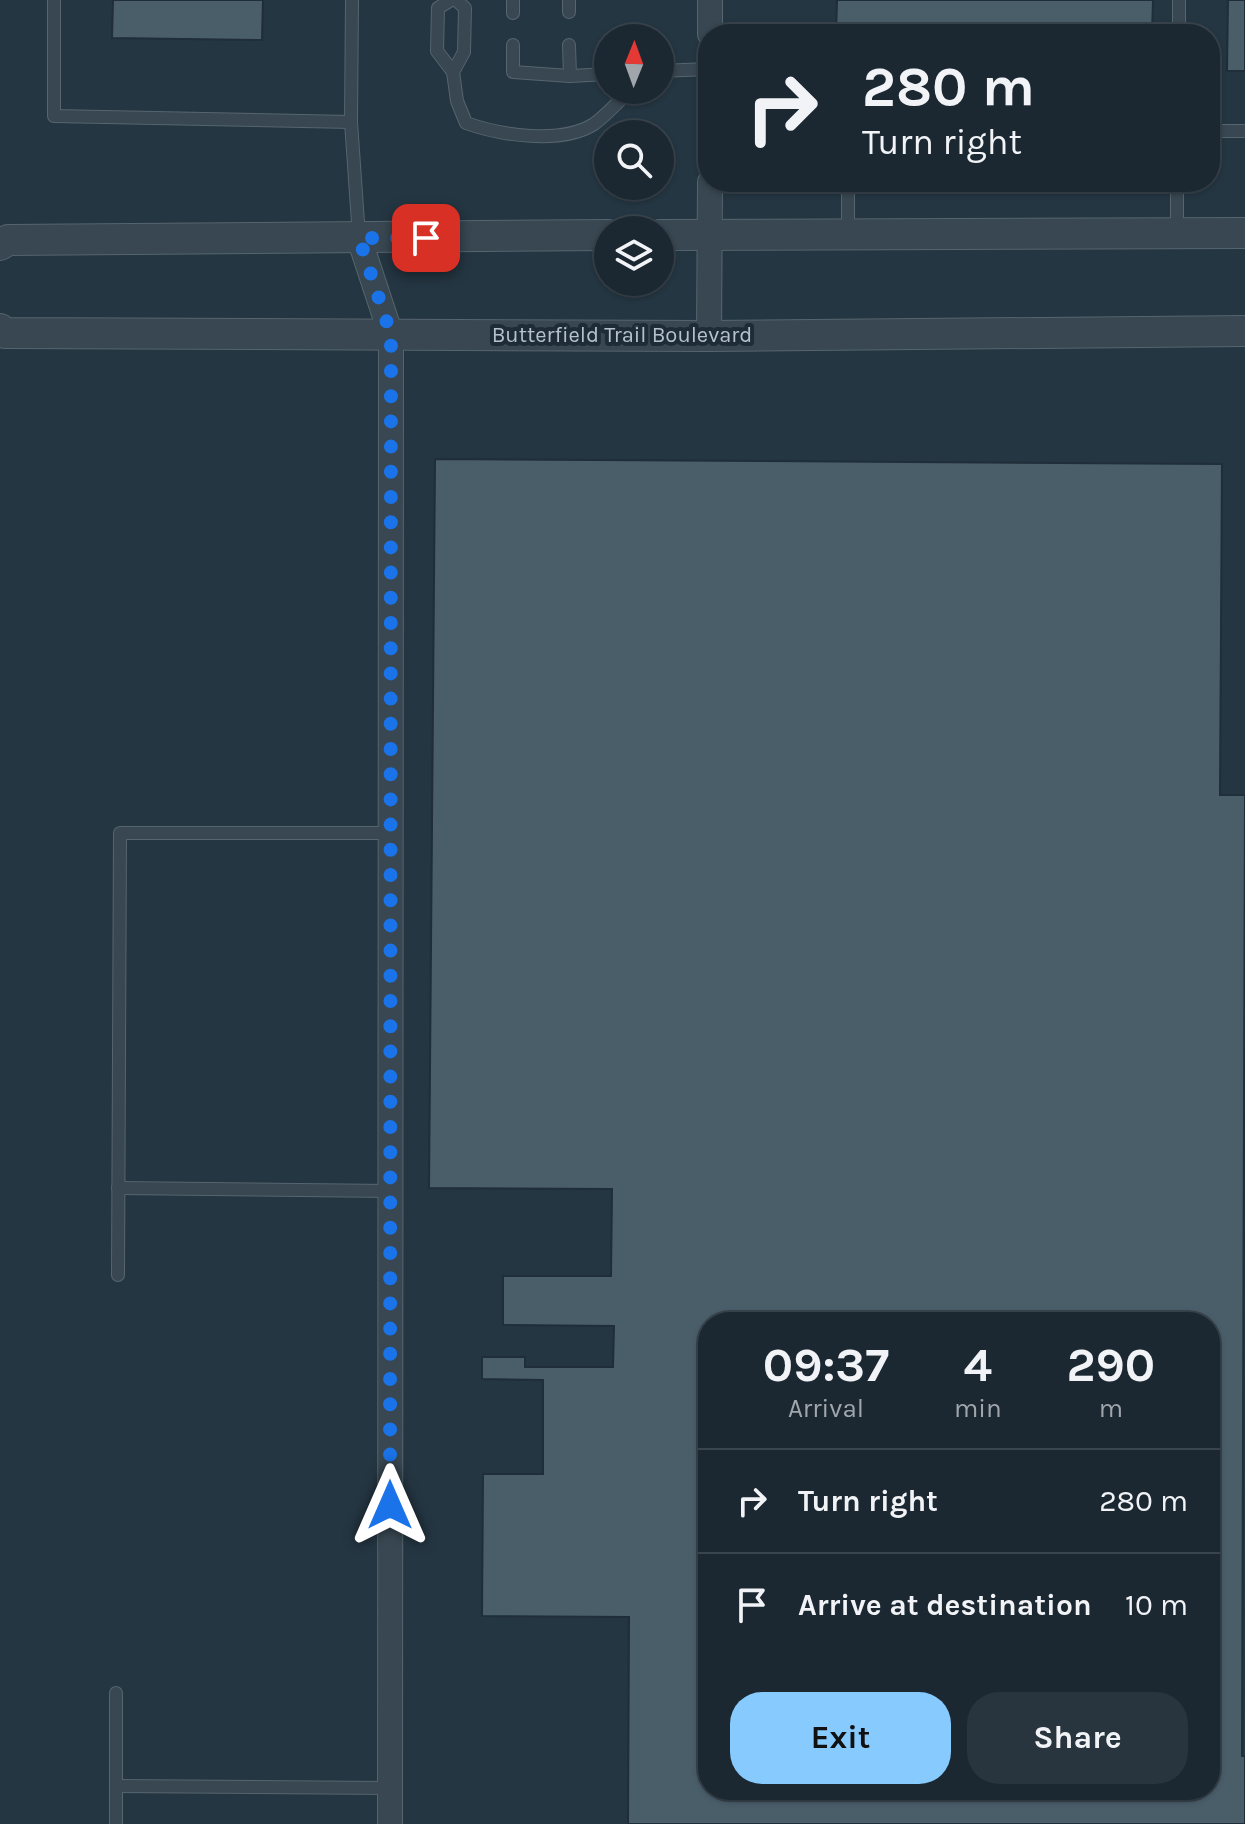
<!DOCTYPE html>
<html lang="en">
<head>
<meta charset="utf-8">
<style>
	:root { --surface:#1b2832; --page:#28343e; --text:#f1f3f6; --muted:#a0a6ac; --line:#39444d; --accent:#87cafe }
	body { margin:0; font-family:Karla,sans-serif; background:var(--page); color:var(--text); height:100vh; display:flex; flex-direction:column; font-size:30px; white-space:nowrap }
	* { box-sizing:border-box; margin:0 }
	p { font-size:26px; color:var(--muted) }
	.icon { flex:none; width:44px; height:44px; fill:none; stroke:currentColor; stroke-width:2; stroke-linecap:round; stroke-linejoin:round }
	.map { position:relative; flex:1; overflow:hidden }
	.side { position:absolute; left:698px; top:1312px; width:522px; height:488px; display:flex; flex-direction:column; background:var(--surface); border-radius:32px; box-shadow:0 2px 6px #0004,0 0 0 2px var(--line) }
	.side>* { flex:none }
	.top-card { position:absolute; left:698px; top:24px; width:522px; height:168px; border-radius:32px; box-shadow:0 2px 6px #0004,0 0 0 2px var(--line); background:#1b2832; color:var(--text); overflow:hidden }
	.needle { width:52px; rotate:1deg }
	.tools { position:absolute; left:594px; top:24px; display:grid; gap:16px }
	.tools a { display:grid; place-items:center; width:80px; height:80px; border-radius:50%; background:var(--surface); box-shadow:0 2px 6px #0004,0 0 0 2px var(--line); font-size:40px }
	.pin { position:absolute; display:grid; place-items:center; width:68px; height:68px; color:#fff; margin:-34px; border-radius:16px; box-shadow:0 4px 12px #0006 }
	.me { position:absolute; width:88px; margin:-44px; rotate:0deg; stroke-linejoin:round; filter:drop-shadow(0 0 6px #0008) }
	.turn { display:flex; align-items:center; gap:28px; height:168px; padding:0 32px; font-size:36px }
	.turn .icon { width:104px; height:104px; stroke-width:2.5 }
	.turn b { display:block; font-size:56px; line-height:68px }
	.eta { display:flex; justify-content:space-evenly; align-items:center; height:136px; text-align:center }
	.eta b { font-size:48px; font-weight:700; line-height:56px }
	.action { display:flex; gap:16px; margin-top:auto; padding:16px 32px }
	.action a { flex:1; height:92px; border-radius:32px; background:var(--accent); color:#111; font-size:32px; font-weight:700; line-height:92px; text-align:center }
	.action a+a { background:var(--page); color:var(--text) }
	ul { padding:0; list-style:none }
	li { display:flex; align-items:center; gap:24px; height:104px; padding:0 32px; border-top:2px solid var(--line) }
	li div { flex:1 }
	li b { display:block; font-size:30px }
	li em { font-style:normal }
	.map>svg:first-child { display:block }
	.building { fill:#4a5e6a; stroke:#1f2e38; stroke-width:2; fill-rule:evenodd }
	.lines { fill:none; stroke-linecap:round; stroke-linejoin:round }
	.service-casing { stroke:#56656e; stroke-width:14 }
	.minor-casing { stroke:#56656e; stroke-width:26 }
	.tertiary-casing { stroke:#56656e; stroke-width:32 }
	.service { stroke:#384751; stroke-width:12 }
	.minor { stroke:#384751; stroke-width:24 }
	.tertiary { stroke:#384751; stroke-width:30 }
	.route { stroke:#1a73e8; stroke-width:14; stroke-dasharray:0 25.2 }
	.labels { text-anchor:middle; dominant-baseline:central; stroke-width:8; stroke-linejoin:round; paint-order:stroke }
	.street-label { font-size:22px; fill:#b5c2cb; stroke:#1d2c36 }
</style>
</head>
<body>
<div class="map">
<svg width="1245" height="1824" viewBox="0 0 1245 1824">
	<rect width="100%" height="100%" fill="#243642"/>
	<g class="building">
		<path d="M113,0h150l-1,40 -150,-2z"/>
		<path d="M837,0h316l-1,34h-316z"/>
		<path d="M1228,0h17v71h-18z"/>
		<path d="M435,459l787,5 -2,331h25l-3,961h3v68h-617l1,-207 -147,-1 1,-142h60v-94l-61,-1v-22h43v10h88l1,-41 -111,-1v-49h108l1,-87 -183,-1zM708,1322h502v468h-502z"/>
	</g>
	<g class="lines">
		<g class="service-casing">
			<g id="service">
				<path d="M54,0v116l297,6"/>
				<path d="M352,0l-1,122 8,115"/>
				<path d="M451,0l-13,8 -1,43 16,21 4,29 9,22c34,12 95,22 128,1 14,-10 24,-23 37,-34"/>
				<path d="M569,0v12"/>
				<path d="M513,13v-13"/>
				<path d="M1179,34v-34"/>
				<path d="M513,45v27l57,4 38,-2"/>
				<path d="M569,45l1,31"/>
				<path d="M660,71l48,-2"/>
				<path d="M453,72l11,-20 1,-44 -9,-8"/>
				<path d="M1210,131h35"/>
				<path d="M848,233v-51"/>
				<path d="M1177,233v-51"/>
				<path d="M118,1188l272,3"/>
				<path d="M118,1275l2,-442h270"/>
				<path d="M116,1786l274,2"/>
				<path d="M116,1824v-131"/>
			</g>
		</g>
		<g class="minor-casing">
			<g id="minor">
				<path d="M710,0v34"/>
				<path d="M359,238l32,97 -1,1489"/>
				<path d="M709,336l1,-154"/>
			</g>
		</g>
		<g class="tertiary-casing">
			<g id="tertiary">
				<path d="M660,235l585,-2"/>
				<path d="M0,245l8,-5 600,-5"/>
				<path d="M0,329l5,4 704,3 536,-5"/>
			</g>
		</g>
		<use href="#service" class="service"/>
		<use href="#minor" class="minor"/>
		<use href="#tertiary" class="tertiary"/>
	</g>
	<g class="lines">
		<path class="route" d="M390,1505l1,-1170 -32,-97h67"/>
	</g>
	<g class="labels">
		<g class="street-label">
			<text x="622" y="335">Butterfield Trail Boulevard</text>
		</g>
	</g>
</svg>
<div class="tools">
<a><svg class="needle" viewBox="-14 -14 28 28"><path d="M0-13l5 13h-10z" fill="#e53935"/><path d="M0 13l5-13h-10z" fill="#a0a6ac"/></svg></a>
<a><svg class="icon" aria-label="search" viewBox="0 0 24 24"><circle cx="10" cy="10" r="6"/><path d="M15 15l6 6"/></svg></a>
<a><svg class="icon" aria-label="layers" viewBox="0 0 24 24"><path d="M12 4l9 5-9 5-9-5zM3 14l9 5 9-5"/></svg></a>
</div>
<div class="pin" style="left:426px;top:238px;background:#d93025"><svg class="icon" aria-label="arrive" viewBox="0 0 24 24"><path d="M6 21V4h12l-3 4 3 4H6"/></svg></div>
<svg class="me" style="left:390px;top:1505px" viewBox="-20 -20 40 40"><path d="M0-17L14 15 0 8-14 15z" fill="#1a73e8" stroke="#fff" stroke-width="4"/></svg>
<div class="top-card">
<div class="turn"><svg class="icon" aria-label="right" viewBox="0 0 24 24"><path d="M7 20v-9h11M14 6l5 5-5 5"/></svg><div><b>280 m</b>Turn right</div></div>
</div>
<section class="side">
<div class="eta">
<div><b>09:37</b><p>Arrival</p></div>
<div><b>4</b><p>min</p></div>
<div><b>290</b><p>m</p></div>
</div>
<ul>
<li><svg class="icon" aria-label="right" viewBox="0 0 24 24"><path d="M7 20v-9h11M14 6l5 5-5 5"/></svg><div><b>Turn right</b></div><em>280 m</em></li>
<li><svg class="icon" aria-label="arrive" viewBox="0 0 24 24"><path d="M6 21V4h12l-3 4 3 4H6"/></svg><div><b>Arrive at destination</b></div><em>10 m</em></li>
</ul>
<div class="action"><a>Exit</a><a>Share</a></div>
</section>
</div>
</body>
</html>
